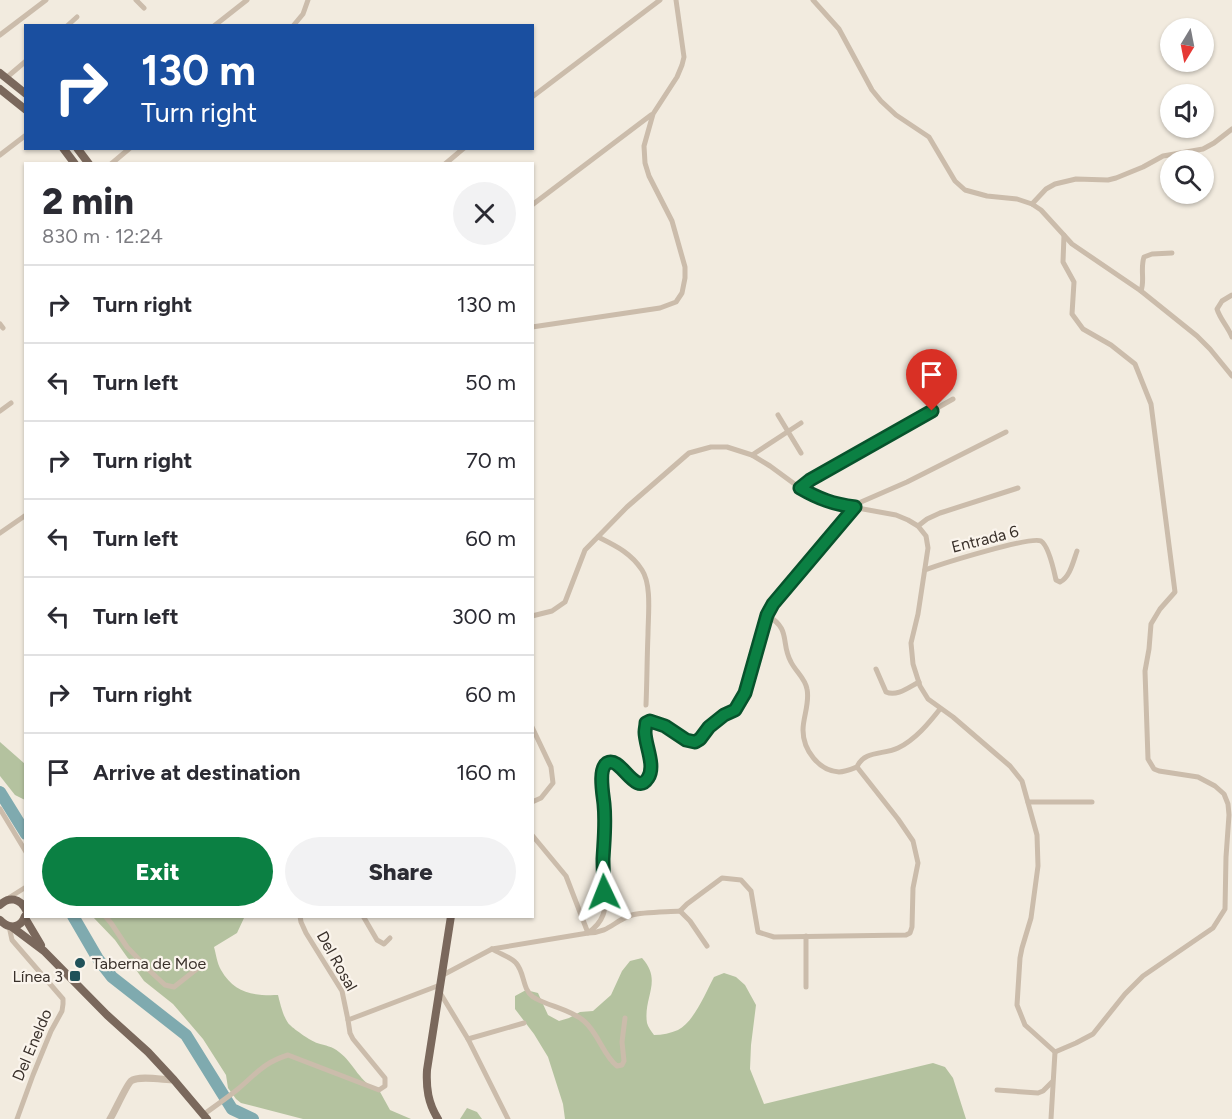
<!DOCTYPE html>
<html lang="en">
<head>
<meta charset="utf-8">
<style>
	:root { --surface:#fff; --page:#f2f2f3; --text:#2b2b33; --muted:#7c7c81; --line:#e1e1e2; --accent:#0b8043 }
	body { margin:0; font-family:Figtree,sans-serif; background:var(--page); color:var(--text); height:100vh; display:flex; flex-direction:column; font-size:22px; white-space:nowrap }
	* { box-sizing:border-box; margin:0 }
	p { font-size:20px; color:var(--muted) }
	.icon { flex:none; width:33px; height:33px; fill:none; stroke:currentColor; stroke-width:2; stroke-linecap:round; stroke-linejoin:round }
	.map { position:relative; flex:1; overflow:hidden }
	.side { position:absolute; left:24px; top:162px; width:510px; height:756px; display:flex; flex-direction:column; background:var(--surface); border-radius:0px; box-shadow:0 2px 4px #0004 }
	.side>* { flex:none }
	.hud { position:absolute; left:24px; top:24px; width:510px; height:126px; border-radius:0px; box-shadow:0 2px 4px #0004; background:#1a4fa0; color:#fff; overflow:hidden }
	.needle { width:39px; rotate:190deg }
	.controls { position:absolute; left:1160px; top:18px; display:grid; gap:12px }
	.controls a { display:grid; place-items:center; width:54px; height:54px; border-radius:50%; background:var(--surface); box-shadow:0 2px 4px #0004; font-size:30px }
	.pin { position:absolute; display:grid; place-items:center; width:51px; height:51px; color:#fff; margin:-62px -26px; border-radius:50% 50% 50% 0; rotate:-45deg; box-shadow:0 0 6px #0007 }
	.pin .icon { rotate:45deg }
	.me { position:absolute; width:66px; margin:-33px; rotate:358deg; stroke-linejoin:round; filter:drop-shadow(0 0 4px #0008) }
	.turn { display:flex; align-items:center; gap:21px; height:126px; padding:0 18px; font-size:27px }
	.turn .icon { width:78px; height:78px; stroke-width:2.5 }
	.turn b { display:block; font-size:42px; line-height:51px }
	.round { display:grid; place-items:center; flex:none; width:63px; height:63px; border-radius:32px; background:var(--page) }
	.overview { display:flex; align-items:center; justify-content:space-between; height:102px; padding:0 18px }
	h1 { font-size:36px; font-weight:800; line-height:45px }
	.action { display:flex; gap:12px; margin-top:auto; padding:12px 18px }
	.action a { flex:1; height:69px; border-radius:36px; background:var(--accent); color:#fff; font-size:24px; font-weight:800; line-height:69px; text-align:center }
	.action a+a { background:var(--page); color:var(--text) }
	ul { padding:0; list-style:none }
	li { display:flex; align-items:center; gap:18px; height:78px; padding:0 18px; border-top:2px solid var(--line) }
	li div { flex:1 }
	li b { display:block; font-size:22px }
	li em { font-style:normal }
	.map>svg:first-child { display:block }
	.green { fill:#b4c29f }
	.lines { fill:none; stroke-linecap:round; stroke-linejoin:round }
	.river { stroke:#7faaaf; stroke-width:12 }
	.minor { stroke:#cbbcab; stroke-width:5 }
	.tertiary { stroke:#cbbcab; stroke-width:7 }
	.primary { stroke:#7a685c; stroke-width:8 }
	.route-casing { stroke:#07532c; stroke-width:15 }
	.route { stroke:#0b8043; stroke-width:10 }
	.poi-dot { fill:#20525a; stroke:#faf4ec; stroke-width:2 }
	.labels { text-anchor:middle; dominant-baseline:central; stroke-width:4.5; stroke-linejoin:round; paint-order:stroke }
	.street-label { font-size:16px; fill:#39302a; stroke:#faf4ec }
	.poi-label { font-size:16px; fill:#39302a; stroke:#faf4ec; text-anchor:start }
</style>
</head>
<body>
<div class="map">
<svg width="1232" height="1119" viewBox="0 0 1232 1119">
	<rect width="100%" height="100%" fill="#f2ebdf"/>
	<g class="green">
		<path d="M0,742l25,22v36l-10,-5 -15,-19z"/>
		<path d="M93,917h150l1,1 -7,15 -23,14c2,7 3,16 7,23 13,23 32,26 57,25 2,8 6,25 12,30 5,5 21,16 27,18 9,3 15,3 22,9 15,11 21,32 40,38l11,20 21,9h-108l-62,-16 -5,-4 -8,-11 -2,-13 -23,-36 -30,-35 -29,-23 -29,-41z"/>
		<path d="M642,958c21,23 1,39 5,65 1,4 4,8 7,12 8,0 17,-2 24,-5 16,-8 28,-38 36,-53l10,-4 12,4 9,8 11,20 -5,40 -1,24 14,35 169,-41 12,4 8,11 13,41h-401l-2,-15 -15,-47 -14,-23 -19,-25v-13l11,-6 12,3 10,22 11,6 10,-3 11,-6 13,-1 18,-16 11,-24 8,-10z"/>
		<path d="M467,1108l10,4 5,7h-22z"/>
	</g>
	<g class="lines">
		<g class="river">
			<path d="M0,792l26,42"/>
			<path d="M73,916l25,43 14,18 74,58 46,74 21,10"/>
		</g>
		<g class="minor">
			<path d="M136,0l8,8"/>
			<path d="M813,0l26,29 33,61 9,11 15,14 33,22 26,44 10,9 22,6 30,3 15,5 9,6 31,34 69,47 56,45 13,13 22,27"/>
			<path d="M67,26l10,-9"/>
			<path d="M214,26l33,-26"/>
			<path d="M293,26l10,-12 5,-14"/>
			<path d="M0,35l46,-35"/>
			<path d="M6,78l20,-17"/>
			<path d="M532,97l128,-97"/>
			<path d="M0,155l26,-20"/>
			<path d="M111,164l19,-16"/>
			<path d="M445,164l19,-16"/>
			<path d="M1032,204l14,-15 9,-5 21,-5 32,1 8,-2 27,-11 20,-11 40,-7 11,-6 18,-14"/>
			<path d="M532,205l119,-90"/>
			<path d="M1141,291c4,-11 -1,-22 3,-34l8,-3 20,-1"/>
			<path d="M1232,295l-10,6 -5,8c3,10 11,18 15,28"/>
			<path d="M0,324l3,4"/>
			<path d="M532,327l128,-19 16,-6 6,-9 3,-15v-11l-13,-46 -23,-45 -4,-13 -1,-17 9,-32 24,-37 5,-12 2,-8 -8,-57"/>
			<path d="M0,411l11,-8"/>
			<path d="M778,415l23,38"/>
			<path d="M752,455l49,-32"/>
			<path d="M800,488l10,-8 143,-81"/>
			<path d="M918,526l9,-7 13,-6 78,-25"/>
			<path d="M0,533l26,-18"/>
			<path d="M598,537c18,9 33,16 44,33 10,15 6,47 6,64 -1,24 -1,47 -2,71"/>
			<path d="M925,570c16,-6 105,-34 116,-29 8,5 13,30 15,39l4,2c10,-5 13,-20 17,-31"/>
			<path d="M532,616l20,-5 13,-9 20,-52 42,-43 62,-54 22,-6h16l25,8 18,11 30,22 17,11 24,6 55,10 12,5 10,6 8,10 2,12 -10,66 -7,29 2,21 7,22 8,13 25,18 43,37 14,12 12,15 15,54 1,31 -7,52 -9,30 -2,10 -3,47 8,20 30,27 -4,67"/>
			<path d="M876,669l10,23c11,5 23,-5 33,-10"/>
			<path d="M532,727l19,40 2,16 -12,15 -9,4"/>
			<path d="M857,767c7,-17 27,-12 41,-19 17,-8 31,-25 42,-39"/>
			<path d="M1028,802h64"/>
			<path d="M0,809l26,43"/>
			<path d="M532,835l34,41 22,57c7,-5 12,-10 15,-18 5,-12 0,-40 0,-54 0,-14 3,-28 3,-42 0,-14 -6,-32 -4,-45 5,-32 29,11 40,9 18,-4 3,-40 3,-51 0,-3 1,-6 1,-9l4,-2 15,5 21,14 9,2 5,-3 9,-12 15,-12 11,-5 10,-17 22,-78 6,-11 82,-97 6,-5 46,-20 99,-50"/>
			<path d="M7,899l19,-12"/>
			<path d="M680,911l7,-7 35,-26 19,2 10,11 7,41 16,5 132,-2 4,-2 2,-6 1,-39 5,-25 -5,-22 -15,-22 -41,-52c-5,2 -12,5 -18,5 -20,-1 -36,-22 -36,-42 0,-13 7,-27 4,-41 -2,-11 -11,-17 -16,-27 -11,-20 1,-32 -24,-47"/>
			<path d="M105,916l6,7 16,24 24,25 14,13 9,2 24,-19"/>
			<path d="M300,916l1,6 5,11 36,58 6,29"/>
			<path d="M363,916l14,24 7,4 6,-6"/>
			<path d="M9,926l3,14 51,59v5l-1,7 -11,20 -18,44 -16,44"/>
			<path d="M492,949c8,5 19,8 24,14 9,10 6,26 17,34 14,9 37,12 51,24 15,13 19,34 33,45l5,-1 2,-4 -2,-19 3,-24"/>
			<path d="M441,976l51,-27 96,-16c23,-1 25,-12 44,-18 10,-3 36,-3 48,-4l10,10 17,25"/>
			<path d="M806,987v-51"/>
			<path d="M439,991l29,48 40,80"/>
			<path d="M468,1039l56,-16"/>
			<path d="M1055,1052l21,-9 17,-9 32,-40 18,-18 70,-48 12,-19 1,-52 3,-42 -1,-11 -4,-10 -9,-8 -17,-9 -39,-6 -5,-2 -6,-10 -3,-88 4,-22 2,-25 9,-15 15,-17 -24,-188 -16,-40 -24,-19 -28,-16 -11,-15 2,-32 -11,-20 1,-27"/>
			<path d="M997,1090l41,3 5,-2 9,-9"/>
			<path d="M203,1115c12,-9 24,-17 35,-26 19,-16 25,-26 50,-34l91,35 6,-4v-8l-32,-39 -3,-6 -2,-13 92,-35"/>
		</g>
		<path class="tertiary" d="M110,1119c4,-6 17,-35 21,-38 8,-6 33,-1 43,-1"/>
		<g class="primary">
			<path d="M0,73l26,21"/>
			<path d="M0,89l26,21"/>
			<path d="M63,148l12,16"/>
			<path d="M77,148l12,16"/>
			<path d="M0,905c9,-9 20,-7 26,5"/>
			<path d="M25,918l16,27"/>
			<path d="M0,920c9,10 21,8 25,-4"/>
			<path d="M12,927l32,24 63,64 41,37 26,28 33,39"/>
			<path d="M438,1119c-10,-16 -12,-31 -11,-49l24,-154"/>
		</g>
	</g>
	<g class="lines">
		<g class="route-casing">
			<path id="route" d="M604,892c0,-11 -1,-22 -1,-33 1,-19 3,-36 1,-55 -1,-10 -6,-35 3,-41 14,-8 28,35 41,15 8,-12 -3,-33 -3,-46 0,-3 1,-6 1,-9l4,-2 15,5 21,14 9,2 5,-3 9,-12 15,-12 11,-5 10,-17 22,-78 6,-11 82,-97c-22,-3 -36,-8 -55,-19l10,-8 122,-69"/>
		</g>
		<use href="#route" class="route"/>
	</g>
	<g class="poi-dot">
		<circle cx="80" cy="963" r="6"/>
		<rect x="69" y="970" width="12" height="12" rx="3"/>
	</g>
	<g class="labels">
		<g class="street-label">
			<text transform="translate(985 539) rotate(-14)">Entrada 6</text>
			<text transform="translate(337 961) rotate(61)">Del Rosal</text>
			<text transform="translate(32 1045) rotate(-67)">Del Eneldo</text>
		</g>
		<g class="poi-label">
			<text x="92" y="963">Taberna de Moe</text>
			<text x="63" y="976" text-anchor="end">Línea 3</text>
		</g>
	</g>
</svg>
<div class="controls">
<a><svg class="needle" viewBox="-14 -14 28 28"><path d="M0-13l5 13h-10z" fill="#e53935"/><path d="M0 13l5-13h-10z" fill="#7c7c81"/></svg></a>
<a><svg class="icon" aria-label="sound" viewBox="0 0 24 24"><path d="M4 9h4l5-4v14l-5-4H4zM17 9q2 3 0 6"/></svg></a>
<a><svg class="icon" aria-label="search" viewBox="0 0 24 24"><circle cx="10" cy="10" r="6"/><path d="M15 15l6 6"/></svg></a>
</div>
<div class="pin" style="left:932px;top:411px;background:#d93025"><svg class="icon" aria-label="arrive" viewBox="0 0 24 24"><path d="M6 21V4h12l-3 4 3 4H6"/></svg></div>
<svg class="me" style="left:604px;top:892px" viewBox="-20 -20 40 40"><path d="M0-17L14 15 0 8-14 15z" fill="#0b8043" stroke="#fff" stroke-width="4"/></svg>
<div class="hud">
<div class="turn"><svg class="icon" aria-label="right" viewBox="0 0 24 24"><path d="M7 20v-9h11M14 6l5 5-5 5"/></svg><div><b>130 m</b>Turn right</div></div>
</div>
<section class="side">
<div class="overview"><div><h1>2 min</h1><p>830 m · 12:24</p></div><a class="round"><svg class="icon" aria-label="close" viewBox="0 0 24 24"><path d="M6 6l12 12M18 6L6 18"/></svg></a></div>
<ul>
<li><svg class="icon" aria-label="right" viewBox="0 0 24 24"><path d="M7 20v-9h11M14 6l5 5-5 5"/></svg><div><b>Turn right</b></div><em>130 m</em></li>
<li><svg class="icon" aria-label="left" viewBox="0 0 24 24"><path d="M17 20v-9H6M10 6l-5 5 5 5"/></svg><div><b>Turn left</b></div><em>50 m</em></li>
<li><svg class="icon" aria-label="right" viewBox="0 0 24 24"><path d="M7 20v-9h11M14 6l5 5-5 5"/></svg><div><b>Turn right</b></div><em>70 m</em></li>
<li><svg class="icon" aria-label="left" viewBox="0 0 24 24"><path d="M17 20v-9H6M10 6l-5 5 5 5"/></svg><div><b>Turn left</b></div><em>60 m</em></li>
<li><svg class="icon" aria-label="left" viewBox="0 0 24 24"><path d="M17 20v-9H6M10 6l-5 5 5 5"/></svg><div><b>Turn left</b></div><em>300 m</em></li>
<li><svg class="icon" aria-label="right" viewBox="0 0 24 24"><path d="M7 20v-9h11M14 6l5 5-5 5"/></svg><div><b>Turn right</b></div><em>60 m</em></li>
<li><svg class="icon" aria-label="arrive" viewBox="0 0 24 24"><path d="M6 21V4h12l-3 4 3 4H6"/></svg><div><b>Arrive at destination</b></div><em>160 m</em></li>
</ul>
<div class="action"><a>Exit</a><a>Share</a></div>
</section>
</div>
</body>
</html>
